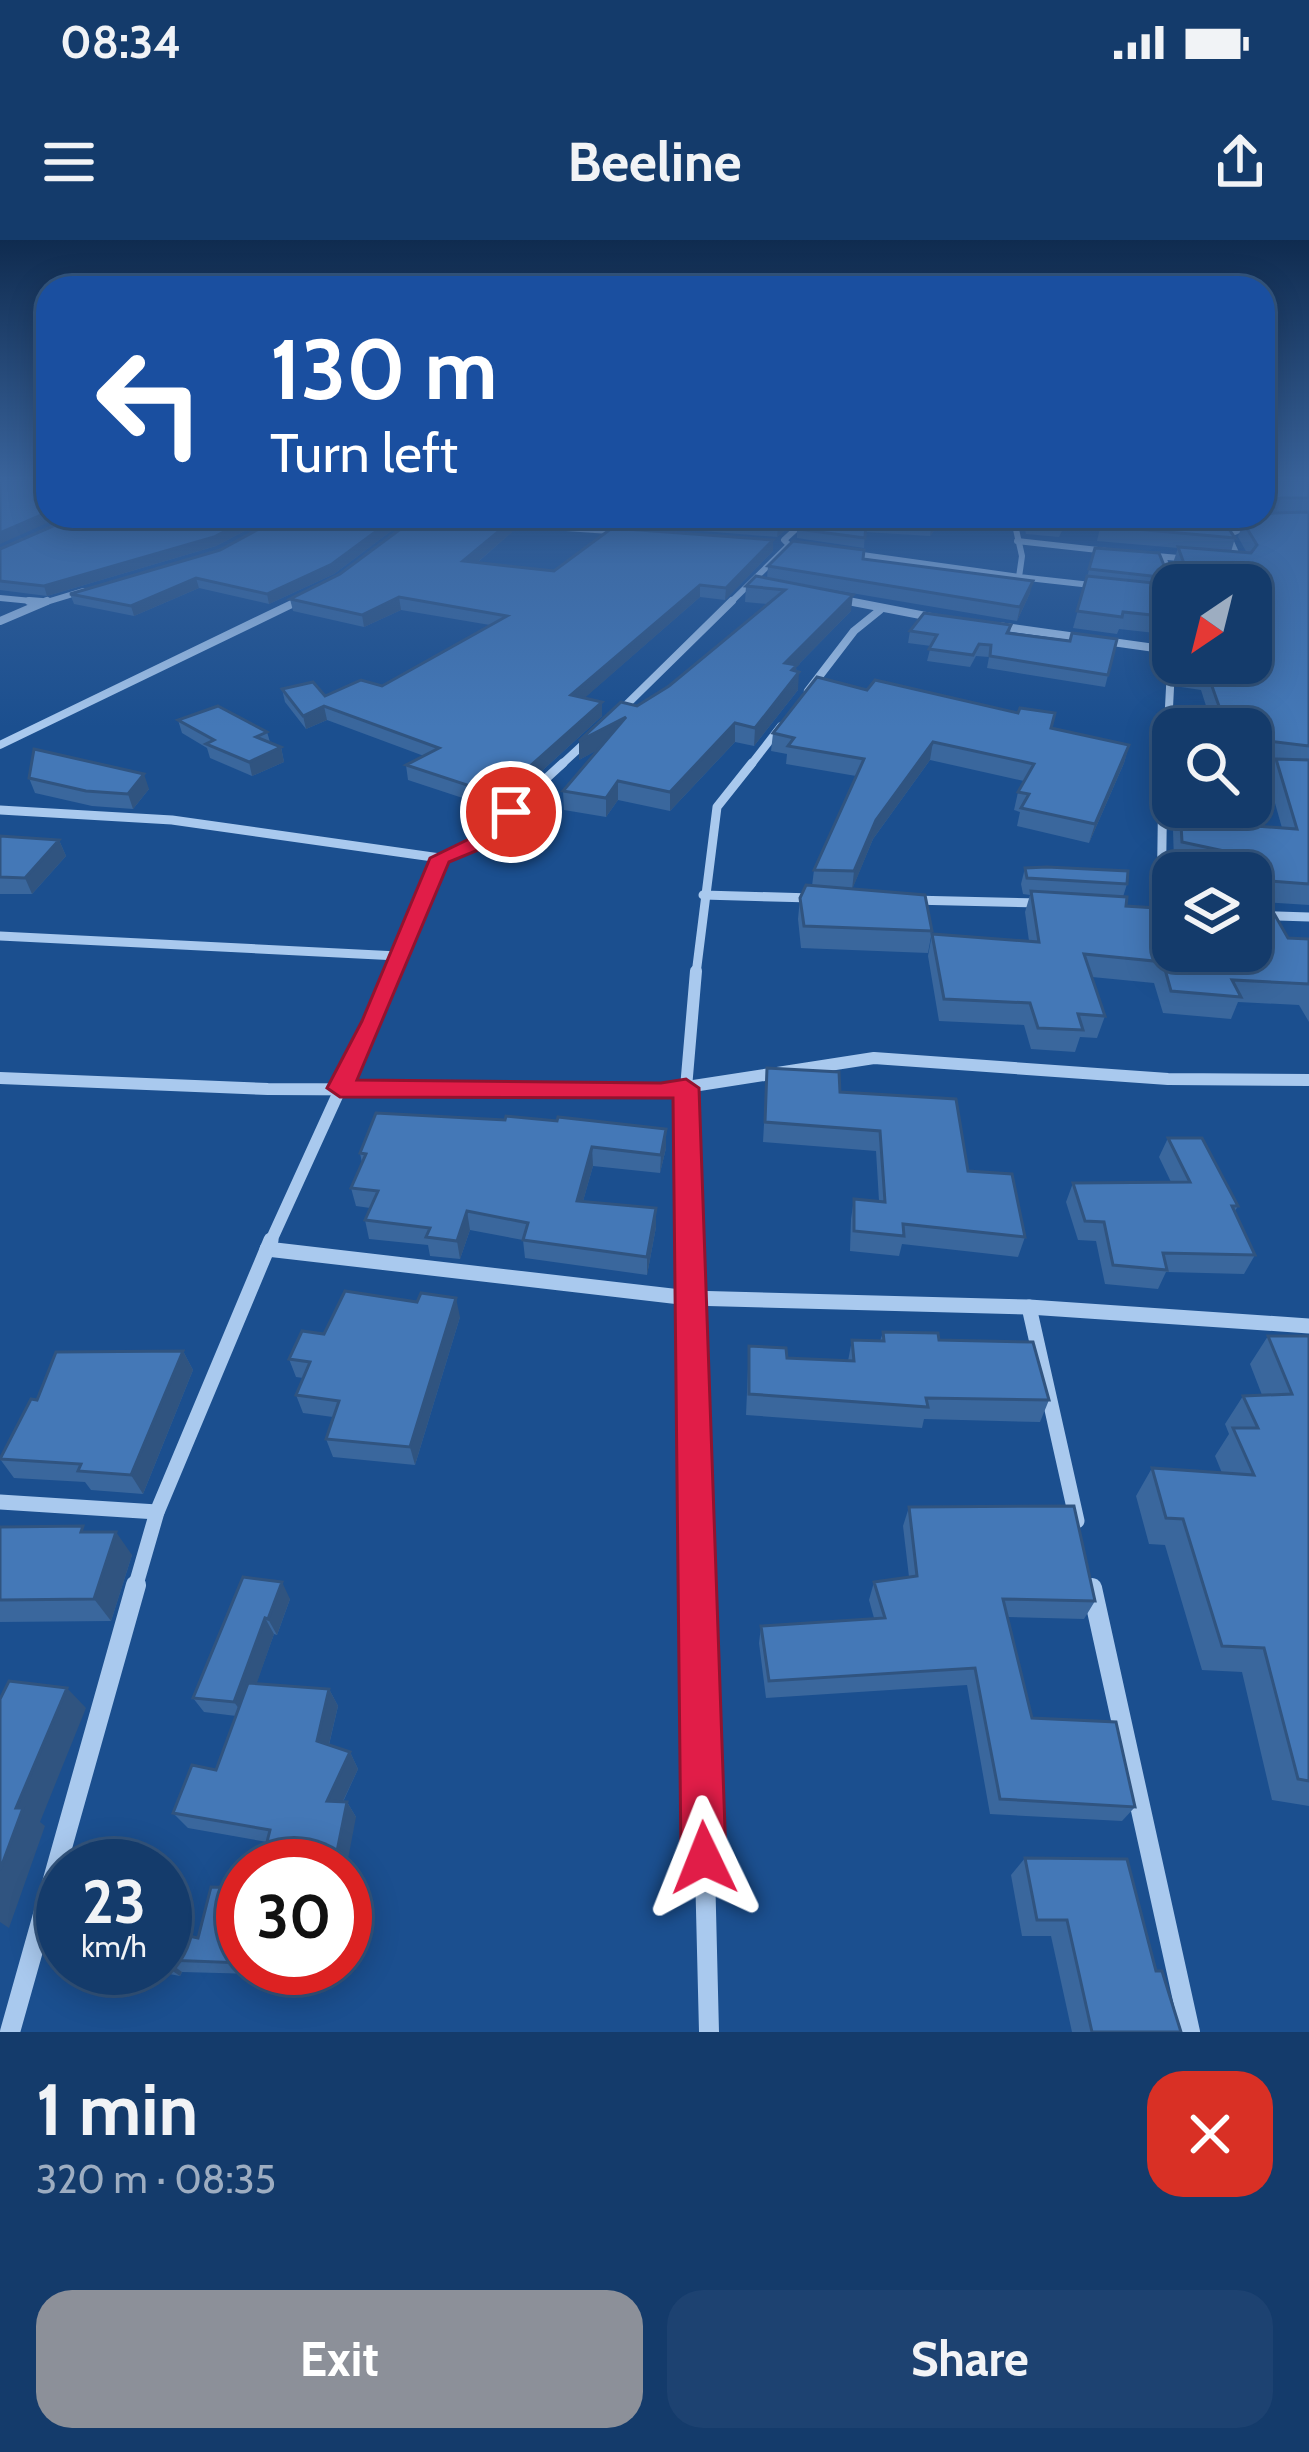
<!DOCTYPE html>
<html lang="en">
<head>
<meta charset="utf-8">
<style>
	:root { --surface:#143b6b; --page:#1d4271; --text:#f1f3f6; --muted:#9dadc1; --line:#33557e; --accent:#8c9099 }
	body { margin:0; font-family:Cabin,sans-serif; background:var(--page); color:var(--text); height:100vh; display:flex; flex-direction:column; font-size:45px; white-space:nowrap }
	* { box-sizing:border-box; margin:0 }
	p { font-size:39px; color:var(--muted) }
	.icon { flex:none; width:66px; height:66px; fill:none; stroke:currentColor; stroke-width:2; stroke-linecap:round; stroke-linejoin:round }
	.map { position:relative; height:1792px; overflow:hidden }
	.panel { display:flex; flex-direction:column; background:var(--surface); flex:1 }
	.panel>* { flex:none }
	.hud { position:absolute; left:36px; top:36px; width:1239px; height:252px; border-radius:36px; box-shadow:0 6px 30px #0003,0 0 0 3px var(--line); background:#1a4fa0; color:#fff; overflow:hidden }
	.needle { width:78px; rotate:215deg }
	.fabs { position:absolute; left:1152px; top:324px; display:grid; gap:24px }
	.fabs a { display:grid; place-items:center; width:120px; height:120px; border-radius:24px; background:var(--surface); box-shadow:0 6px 30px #0003,0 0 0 3px var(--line); font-size:60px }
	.speed { position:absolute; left:36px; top:1599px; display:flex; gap:24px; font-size:60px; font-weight:700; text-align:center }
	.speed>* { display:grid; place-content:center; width:156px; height:156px; border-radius:50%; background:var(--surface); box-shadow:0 6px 30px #0003,0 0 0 3px var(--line); line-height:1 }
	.speed small { font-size:30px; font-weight:400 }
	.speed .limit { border:18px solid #d22; background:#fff; color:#111 }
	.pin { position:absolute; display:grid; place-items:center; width:102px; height:102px; color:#fff; margin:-51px; border:6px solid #fff; border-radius:50%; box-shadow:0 3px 12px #0007 }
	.me { position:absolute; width:132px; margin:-66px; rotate:358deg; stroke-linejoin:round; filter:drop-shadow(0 0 9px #0008) }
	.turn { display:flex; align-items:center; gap:42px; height:252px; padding:0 36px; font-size:54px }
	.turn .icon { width:156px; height:156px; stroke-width:2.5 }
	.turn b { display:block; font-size:84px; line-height:102px }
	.round { display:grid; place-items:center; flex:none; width:126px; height:126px; border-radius:36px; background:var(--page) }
	.overview { display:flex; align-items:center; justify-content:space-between; height:204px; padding:0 36px }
	h1 { font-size:72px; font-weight:800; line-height:90px }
	.cta { display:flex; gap:24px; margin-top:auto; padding:24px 36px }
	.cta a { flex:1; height:138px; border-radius:36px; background:var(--accent); color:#fff; font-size:48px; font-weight:800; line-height:138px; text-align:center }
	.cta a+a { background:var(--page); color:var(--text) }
	.status { display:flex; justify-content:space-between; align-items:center; height:84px; padding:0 60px; background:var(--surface); direction:ltr }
	.status svg { height:33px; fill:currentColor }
	header { display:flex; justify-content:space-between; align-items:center; height:156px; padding:0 36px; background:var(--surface); font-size:54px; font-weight:800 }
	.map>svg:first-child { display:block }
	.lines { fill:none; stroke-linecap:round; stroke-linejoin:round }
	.minor-far5 { stroke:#a9c9ee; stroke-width:6 }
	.minor-far4 { stroke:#a9c9ee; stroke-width:8 }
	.minor-far3 { stroke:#a9c9ee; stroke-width:9 }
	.minor-far2 { stroke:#a9c9ee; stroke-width:12 }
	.minor-far1 { stroke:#a9c9ee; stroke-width:15 }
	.minor { stroke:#a9c9ee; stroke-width:20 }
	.wall { fill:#3a679d }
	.shaded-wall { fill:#305480 }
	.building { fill:#4478b7; stroke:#305480; stroke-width:3 }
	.route { fill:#e11d48; stroke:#92132f; stroke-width:3 }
</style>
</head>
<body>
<div class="status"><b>08:34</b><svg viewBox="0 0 49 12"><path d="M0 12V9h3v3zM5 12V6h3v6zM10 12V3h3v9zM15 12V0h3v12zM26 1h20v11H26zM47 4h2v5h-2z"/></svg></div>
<header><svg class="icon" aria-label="menu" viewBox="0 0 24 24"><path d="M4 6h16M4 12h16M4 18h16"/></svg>Beeline<svg class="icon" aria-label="share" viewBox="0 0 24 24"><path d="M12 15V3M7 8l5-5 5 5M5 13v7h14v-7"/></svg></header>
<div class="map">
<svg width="1309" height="1792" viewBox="0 0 1309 1792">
	<rect width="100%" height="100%" fill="#1b4f8f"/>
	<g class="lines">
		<g class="minor-far5">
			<path d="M1013,276l9,40 -3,21 81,9"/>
			<path d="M495,283l129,9"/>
			<path d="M666,295l12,-19"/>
			<path d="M1017,301l90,10"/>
			<path d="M848,313l171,24"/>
			<path d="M1145,315l45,4"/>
			<path d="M1163,317l11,28"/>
			<path d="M1240,322l-12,-27 26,-12"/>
			<path d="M0,358l42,4"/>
			<path d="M839,359l25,5"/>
			<path d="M40,364l43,-13"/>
			<path d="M292,364l10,-5"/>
			<path d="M729,364l60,-59 -5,-5 26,-24"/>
		</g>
		<g class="minor-far4">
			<path d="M29,361l13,1"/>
			<path d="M848,361l88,17"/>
			<path d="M0,381l47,-20"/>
			<path d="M998,386l171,24"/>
			<path d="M808,451l46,-60 26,-21"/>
			<path d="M617,474l115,-113"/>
			<path d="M0,505l298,-144"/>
			<path d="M560,526l28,-26"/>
			<path d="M750,526l31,-40"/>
			<path d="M1166,526l7,-137"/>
		</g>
		<g class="minor-far3">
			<path d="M1251,528l58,4"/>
			<path d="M0,570l172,10 268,38"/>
			<path d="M703,655l109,3"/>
			<path d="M911,660l129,3"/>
			<path d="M1161,673l2,-143 5,-7"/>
			<path d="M1251,675l58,2"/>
			<path d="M0,696l398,20"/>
			<path d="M393,734l47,-116 36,-15 87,-80"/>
			<path d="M696,734l21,-167 35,-44"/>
		</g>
		<g class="minor-far2">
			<path d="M0,838l268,11 393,2 213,-33 294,21 141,1"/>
			<path d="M270,1003l124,-272"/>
			<path d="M690,1003l-4,-155 10,-117"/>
		</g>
		<g class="minor-far1">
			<path d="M690,1000l8,348"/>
			<path d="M267,1009l422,49 340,9 280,19"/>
			<path d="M1029,1067l48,214"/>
			<path d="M0,1262l157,10"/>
			<path d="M135,1348l22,-76 114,-272"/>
		</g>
		<g class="minor">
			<path d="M698,1345l11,447"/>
			<path d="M1092,1348l98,444"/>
			<path d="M10,1792l126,-447"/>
		</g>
	</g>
	<g class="wall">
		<path d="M1263,237h46v428l-45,-3 24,36 21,1v83l-10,-17 -61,-3 -7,17 -68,-6 -9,-30 -62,-6 13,39 -8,22 -17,-1 -5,15 -44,-3 -7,-24 -85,-4 -11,-65 4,-22 97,7 -4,-29 5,-17 -7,-1 -2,-10 4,-16 102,16 -4,13 3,9 47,45 78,-78h-69l2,-4 25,1 -35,-8 -2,-64 1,-4v13h54l3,17 52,4 -14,-50 7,-16 -24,-3v-30l-38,-1 -12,-38 -20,-3 7,-24h63l-70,-80 -8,-20 5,-15 -81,-7 6,-25 132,22 -4,14 16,1 -9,-16 5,-15 27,-8z"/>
		<path d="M76,276h197l-57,30 -169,50 -47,-6v-41z"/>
		<path d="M283,276h128l-77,58 -65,30 -70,-16 -65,28 -60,-12 -4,-10 150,-44z"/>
		<path d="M492,276h181l-12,12z"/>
		<path d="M802,276l-25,21 -99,-8 1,-9z"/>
		<path d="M945,276l-15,20 -65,-4 -1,16 -67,-10v-9z"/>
		<path d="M1022,276h47l-10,21 -33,-3z"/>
		<path d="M512,292l-35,31 77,8 219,-20 -48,49 -25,-3 -116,101 18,4v14l-82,75 -30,16 -82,-27 -2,-15 18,-9 -97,-36 -21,9 -21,-27 -3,-13 43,7 57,-10 108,-61 -89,-15 -37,17 -71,-16 -3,-12z"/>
		<path d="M1095,308l74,30 -2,6 6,1v38l-5,-1 -4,12 -45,-5 -2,5 -44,-6z"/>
		<path d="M863,319l167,34 -13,28 -225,-38 59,28 -55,56 2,23 -44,56 -19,-4 -65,69 -52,-11 -12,17 -42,-7 -1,-19 34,-41 -18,10 58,-54 32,-20 98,-82 -22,-2 1,-16 21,-8 1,-12z"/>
		<path d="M1011,385l-1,8 60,8 47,-2 -12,48 -118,-19 2,-11 -13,-1 -6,11 -43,-6 4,-15 -23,-3 2,-12z"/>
		<path d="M867,450l262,55 -5,18 -35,80 -72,-17 3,-14 -6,-2 4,-18 6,-11 -94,-21 -57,79 -21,50 80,42 -4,22 -127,-5 -3,-29 2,-21 12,-12 2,-16 42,-94 -70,-12 1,-10 -16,-3 2,-18z"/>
		<path d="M178,480l89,12 3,10 11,5 3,15 -32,14 -42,-18 -3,-10 -25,-15z"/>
		<path d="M29,538l120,11 -16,20 -41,-3 -57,-13z"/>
		<path d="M0,596l59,4 7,16 -34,38h-32z"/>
		<path d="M766,848l74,4 128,79 57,66 -7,20 -116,-13 -3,12 -49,-5 1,-32 3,-20 25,2 -3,-50 -113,-9z"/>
		<path d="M505,880l52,1 109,8v19l-6,25 -67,-7 -10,35 73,7v19l-9,48 -122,-17 -2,-18 -53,-10 -10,29 -30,-3 -2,-11 -59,-6 -4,-19 5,-12 -14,-2 -5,-18 11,-25 -2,-10z"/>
		<path d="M1168,898l70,68 -3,5 20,44 -11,19 -78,-2 -8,17 -53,-5 -9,-43 -18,-1 -12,-38 7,-19 98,-1 -12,-25z"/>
		<path d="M460,1077l-45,148 -82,-8 -7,-18 7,-22 -30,-4 -7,-18 7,-17 -7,-1 -7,-18 35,-25z"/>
		<path d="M883,1092l56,8 110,60 -9,22 -116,-3 -2,9 -176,-13 3,-69 38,12 61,3 4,-21 28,1z"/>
		<path d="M1268,1096h41v470l-37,-6 -30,-128 -40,-2 -37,-125 -16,-1 -13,-48 16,-28 70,5 -7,-17 14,-22 -4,-10 18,-28 19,-1 -12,-31z"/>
		<path d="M183,1111l10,19 -50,124 -52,-4 -6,-8 -71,-4 -14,-19 37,-59z"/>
		<path d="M909,1267l186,94 -11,18 -77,-2 25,101 103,89 -13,14 -132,-7 -23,-129 -201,13 -7,-55 2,-17 113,-8 -5,-18 5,-18 35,-5 -6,-51z"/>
		<path d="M0,1287l88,5 44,23 -21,66 -111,1z"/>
		<path d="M243,1337l47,22 -13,36 -3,-1 -18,50 73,5 9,17 -9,39 21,7 8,17 -15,33h4l9,15 -89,25 -79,-14 -15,-15 43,-43 20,-54 -32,-4 -11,-14z"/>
		<path d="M1025,1618l131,113 25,61h-109l-21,-96h-29l-11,-61z"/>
		<path d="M243,1648v80h84l-1,8 -144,-4 -2,4 -43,-8h28v-37l33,7z"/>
	</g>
	<g class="shaded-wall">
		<path d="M1281,258l-5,14 -13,4v-14z"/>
		<path d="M48,272v4h15l-63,28v-11z"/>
		<path d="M254,276h19l-57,30 -169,50 -3,-10z"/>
		<path d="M397,276h14l-77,58 -65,30 -2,-10z"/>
		<path d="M664,276h9l-12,12v-9z"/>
		<path d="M792,276h10l-25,21 1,-10z"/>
		<path d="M940,276h5l-15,20 1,-10z"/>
		<path d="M1233,276h29l-32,9z"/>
		<path d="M511,281l1,11 -47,41 -2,-12z"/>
		<path d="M773,300v11l-48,49 1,-12z"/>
		<path d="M196,338l3,10 -65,28 -3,-10z"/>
		<path d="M1033,341l-3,12 -13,28 3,-14z"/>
		<path d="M700,345v12l-128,112 -1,-14z"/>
		<path d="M853,355l-2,16 -55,56v10l3,-5 -1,18 -44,56 1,-18 30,-65z"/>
		<path d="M399,357l2,13 -37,17 -2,-12z"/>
		<path d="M602,462v14l-82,75 -30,16 -2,-15z"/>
		<path d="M324,466l3,14 -21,9 -3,-13z"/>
		<path d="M626,477v18l-47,25v-19z"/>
		<path d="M735,483v19l-65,69v-19z"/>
		<path d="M933,502l-3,18 -57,79 -21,51 2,-19 22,-51z"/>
		<path d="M1129,505l-5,18 -35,80 6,-19z"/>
		<path d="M281,507l3,15 -32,14 -3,-14z"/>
		<path d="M144,534l5,15 -16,20 -5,-15z"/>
		<path d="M618,541v19l-12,17v-19z"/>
		<path d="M59,600l7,16 -34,38 -7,-16z"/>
		<path d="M666,889v19l-6,25 1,-18z"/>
		<path d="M592,907l1,19 -15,53 -1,-18z"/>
		<path d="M656,968v19l-9,48v-18z"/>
		<path d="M467,971l3,19 -10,29 -3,-18z"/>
		<path d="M456,1058l4,19 -45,148 -5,-18z"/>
		<path d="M183,1111l10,19 -50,124 -12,-19z"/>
		<path d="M116,1292l16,23 -21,66 -17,-22z"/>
		<path d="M282,1342l8,17 -13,36 -9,-16z"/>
		<path d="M265,1378l9,16 -29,83 -11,-15z"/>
		<path d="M67,1448l19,20 -46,114 5,4 -36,102 -9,-6v-52l16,-62z"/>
		<path d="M329,1449l9,17 -12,51 -9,-16z"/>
		<path d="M350,1512l8,17 -22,47 -9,-15z"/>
		<path d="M347,1562l9,15 -11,58v-9h-11z"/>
		<path d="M166,1720l16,12 -2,4 -15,-10z"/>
	</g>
	<g class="building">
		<path d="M0,237h48v35l-48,21z"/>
		<path d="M1263,237h46v21h-28l-18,4z"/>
		<path d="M1309,272v234l-58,-7v-10h-5l-6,-17 -20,-3 -13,-37 -20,-3 2,-6h62v-78h-71l6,-16 -8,-22 73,6 6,-8 -14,-23 30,-9z"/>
		<path d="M76,276h178l-40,21 -170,49 -44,-5v-32z"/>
		<path d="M283,276h114l-65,48 -65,30 -71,-16 -65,28 -61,-12 150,-44z"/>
		<path d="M418,276l93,5 -48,40 91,10 58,-43 161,12 -47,48 -26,-3 -129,110 31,7 -83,74 -31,16 -82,-27 33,-17 -115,-42 -21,10 -21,-27 31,-7 12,14 36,-16 21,6 125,-70 -108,-19 -37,18 -72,-16 50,-25z"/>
		<path d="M620,276h44l-3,3z"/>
		<path d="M681,276h111l-14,11 -99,-7z"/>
		<path d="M811,276h129l-9,10 -65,-4 -1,16 -68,-9z"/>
		<path d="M1027,276h39l-5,10 -32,-3z"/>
		<path d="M1103,276h117l15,22 -134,-12z"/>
		<path d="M793,301l71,9 -1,9 170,22 -13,26 -252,-41z"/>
		<path d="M1095,308l64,5 10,25 -80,-9z"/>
		<path d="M756,336l97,19 -68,68 12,2 -5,5 7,2 -44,56 -20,-5 -65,69 -52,-11 -12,17 -43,-7 63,-74 -47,24 42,-39 16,4 32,-20 116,-96 -39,-4z"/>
		<path d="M1087,336l86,9v22l-3,10 -47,-5 -1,5 -45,-6z"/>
		<path d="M924,373l87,12 -4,8 63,8 2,-8 45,6 -9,36 -118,-19 1,-11 -12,-1 -6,11 -44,-6 8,-14 -27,-4z"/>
		<path d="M817,437l50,13 8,-10 143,33 2,-5 35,5 -4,15 78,17 -34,79 -74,-16 8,-14 -11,-2 16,-28 -101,-22 -57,78 -22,51 -40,-1 50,-111 -76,-13 6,-8 -21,-5z"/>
		<path d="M218,466l49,26 -11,5 25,10 -32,15 -43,-18 8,-4 -36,-20z"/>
		<path d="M34,509l110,25 -16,20 -42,-3 -57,-13z"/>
		<path d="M1276,519l33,1v124l-54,-4 3,6 -6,4 1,9 15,4 20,35 21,1v45l-77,-4 9,17 -70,-6 -8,-29 -79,-8 21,62 -27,-2 5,16 -45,-2 -8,-25 -86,-4 -12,-65 107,8 -8,-51 96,6 -1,9 47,3v42h78v-78h-65l-2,-4 38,2 2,-20 -42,-9 -2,-35h47l3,17 67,5z"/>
		<path d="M0,596l59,4 -34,38 -25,-1z"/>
		<path d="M1047,627l81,4 -1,13 -100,-6 -2,-10z"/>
		<path d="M806,645l119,10 7,36 -128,-5 -4,-28z"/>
		<path d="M767,828l72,4 1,20 116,7 12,72 44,3 13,63 -122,-13 1,12 -50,-5v-32l31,3 -5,-71 -115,-9z"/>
		<path d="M376,873l129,7 1,-4 51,5 1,-4 108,12 -5,26 -69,-8 -15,54 79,7 -9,49 -124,-17 5,-17 -61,-12 -10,30 -31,-4 4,-9 -65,-8 13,-29 -27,-3 15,-34 -6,-1z"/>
		<path d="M1168,898h34l36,68h-6l23,49 -92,-2 4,17 -54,-5 -9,-43 -19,-1 -12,-38 117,-1z"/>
		<path d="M345,1051l72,11 4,-9 35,5 -46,149 -84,-8 13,-38 -43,-6 14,-33 -21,-3 13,-28 22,3z"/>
		<path d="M883,1092l55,1 1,7 94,2 16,58 -123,-2 2,9 -179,-13v-48l37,2 1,10 67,3 -2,-21 32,1z"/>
		<path d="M1268,1096h41v445l-11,-2 -34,-131 -42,-2 -39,-127 -17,-1 -14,-50 102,7 -21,-47h25l-15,-32 49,-2z"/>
		<path d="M183,1111l-52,124 -53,-4 3,-7 -81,-5 31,-60 6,1 19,-48z"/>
		<path d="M1074,1266l21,95 -92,-2 29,119 84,4 19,85 -135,-8 -25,-131 -206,13 -8,-55 124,-8 -11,-36 43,-6 -8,-69z"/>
		<path d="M83,1286l-2,6h35l-22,67 -94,1v-73z"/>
		<path d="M243,1337l39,5 -14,37 -3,-1 -31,84 -41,-4z"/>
		<path d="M9,1441l58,7 -51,120h7l-23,62v-171z"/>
		<path d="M248,1443l81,6 -12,52 33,11 -23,49 20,1 -13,64h-73l9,-36 -97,-17 19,-48 24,5z"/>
		<path d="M1025,1618l102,1 29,112h6l19,61h-89l-25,-112h-30z"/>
		<path d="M211,1647l32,1v75l-77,-3 -1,3v-32l33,7z"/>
	</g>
	<linearGradient id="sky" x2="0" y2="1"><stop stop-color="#0f2b4f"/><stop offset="0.49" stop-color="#39639b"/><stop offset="1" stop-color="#39639b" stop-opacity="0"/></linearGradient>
	<rect width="1309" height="487" fill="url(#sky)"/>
	<path class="route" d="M504,568l16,4 -37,36 -34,14 -92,218 304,3 25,-4 13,9 27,770 -6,16 -16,7 -17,-7 -6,-16 -8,-760 -333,-1 -13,-9 35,-67 68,-163 39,-19z"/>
</svg>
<div class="fabs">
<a><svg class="needle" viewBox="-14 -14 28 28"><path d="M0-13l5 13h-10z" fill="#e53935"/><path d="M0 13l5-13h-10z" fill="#9dadc1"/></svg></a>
<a><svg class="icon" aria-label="search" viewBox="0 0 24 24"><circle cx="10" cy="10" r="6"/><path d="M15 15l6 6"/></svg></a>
<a><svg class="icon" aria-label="layers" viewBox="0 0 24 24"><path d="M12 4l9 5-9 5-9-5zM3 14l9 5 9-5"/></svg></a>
</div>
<div class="speed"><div>23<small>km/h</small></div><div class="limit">30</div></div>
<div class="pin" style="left:511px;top:572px;background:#d93025"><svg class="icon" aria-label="arrive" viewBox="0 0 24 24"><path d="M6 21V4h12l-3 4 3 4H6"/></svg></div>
<svg class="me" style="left:704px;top:1618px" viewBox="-20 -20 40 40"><path d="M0-17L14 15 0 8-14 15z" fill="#e11d48" stroke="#fff" stroke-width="4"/></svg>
<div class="hud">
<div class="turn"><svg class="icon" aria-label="left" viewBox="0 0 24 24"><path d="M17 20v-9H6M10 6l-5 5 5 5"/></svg><div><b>130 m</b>Turn left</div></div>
</div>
</div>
<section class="panel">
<div class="overview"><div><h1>1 min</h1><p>320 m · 08:35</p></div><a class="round" style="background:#d93025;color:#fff"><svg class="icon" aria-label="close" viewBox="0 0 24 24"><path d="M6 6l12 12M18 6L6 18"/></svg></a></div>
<div class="cta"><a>Exit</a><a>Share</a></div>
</section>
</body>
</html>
